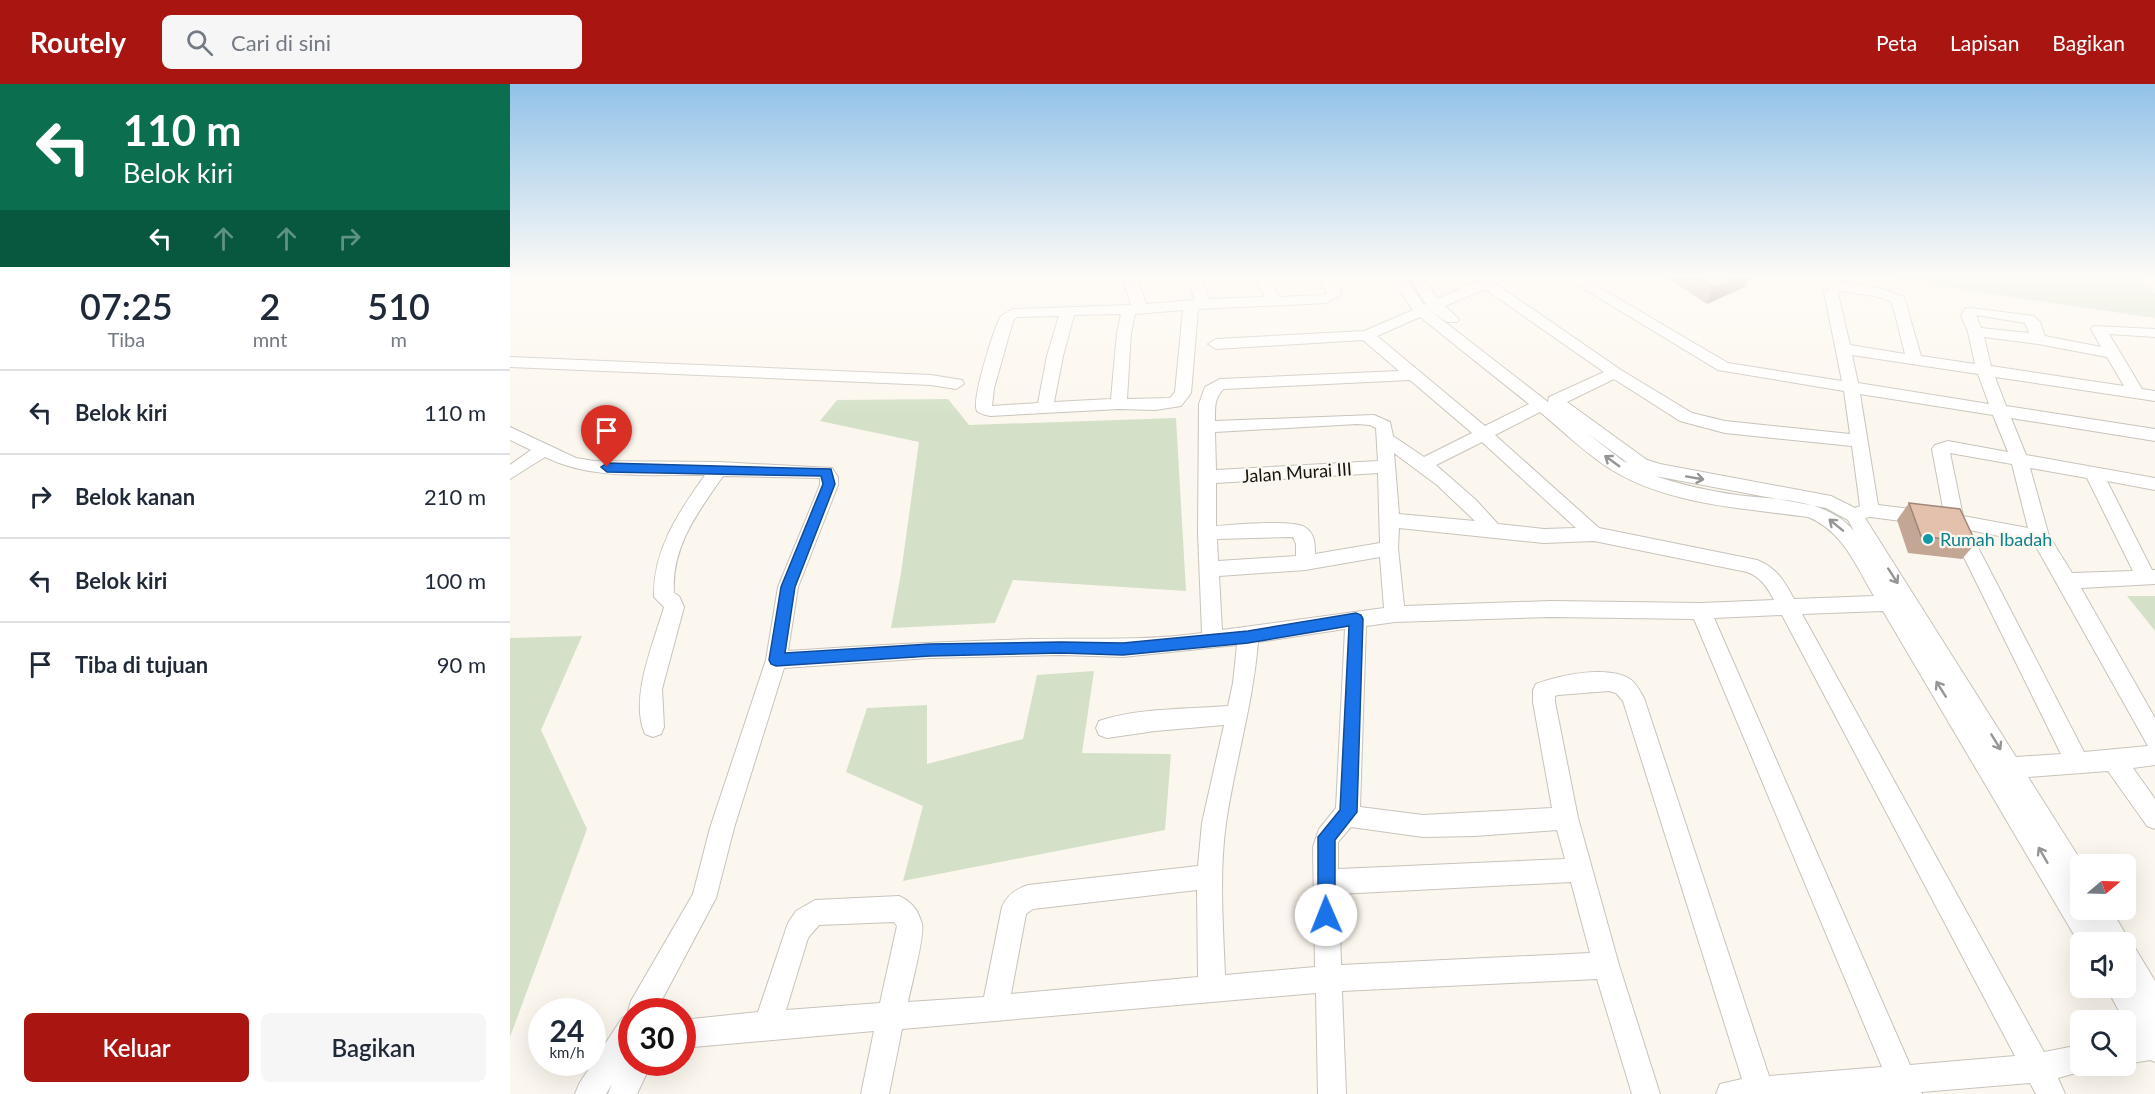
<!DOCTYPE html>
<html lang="id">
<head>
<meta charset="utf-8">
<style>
	:root { --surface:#fff; --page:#f6f6f7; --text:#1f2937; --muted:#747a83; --line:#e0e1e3; --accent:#a91611 }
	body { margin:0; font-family:Lato,sans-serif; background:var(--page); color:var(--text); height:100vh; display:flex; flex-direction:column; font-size:22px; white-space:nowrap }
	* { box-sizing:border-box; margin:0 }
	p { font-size:20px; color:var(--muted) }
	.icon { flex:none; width:33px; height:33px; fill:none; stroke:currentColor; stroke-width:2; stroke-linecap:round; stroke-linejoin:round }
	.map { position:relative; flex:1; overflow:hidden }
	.sheet { display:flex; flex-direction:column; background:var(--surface); width:510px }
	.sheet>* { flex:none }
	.top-card { background:#0b6e4f; color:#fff; overflow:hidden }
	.needle { width:39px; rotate:71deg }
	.buttons { position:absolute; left:1560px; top:770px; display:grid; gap:12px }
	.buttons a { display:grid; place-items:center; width:66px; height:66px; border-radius:9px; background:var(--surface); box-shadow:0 6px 24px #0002; font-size:30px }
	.speed { position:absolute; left:18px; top:914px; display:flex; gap:12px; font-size:30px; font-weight:700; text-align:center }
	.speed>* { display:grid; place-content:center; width:78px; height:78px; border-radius:50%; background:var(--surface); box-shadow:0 6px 24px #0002; line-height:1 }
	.speed small { font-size:15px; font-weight:400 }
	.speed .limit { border:9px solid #d22; background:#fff; color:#111 }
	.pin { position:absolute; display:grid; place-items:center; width:51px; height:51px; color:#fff; margin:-62px -26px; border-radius:50% 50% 50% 0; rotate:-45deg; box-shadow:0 0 6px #0007 }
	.pin .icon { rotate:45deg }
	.me { position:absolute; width:66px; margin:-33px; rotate:359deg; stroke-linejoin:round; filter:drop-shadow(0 0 4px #0008) }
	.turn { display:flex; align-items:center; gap:21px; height:126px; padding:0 24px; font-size:27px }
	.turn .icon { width:78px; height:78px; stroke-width:2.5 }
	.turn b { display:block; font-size:42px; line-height:51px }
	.lanes { display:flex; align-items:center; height:57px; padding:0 24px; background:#0003; justify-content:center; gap:30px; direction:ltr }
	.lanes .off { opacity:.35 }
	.eta { display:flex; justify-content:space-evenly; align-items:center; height:102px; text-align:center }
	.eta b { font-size:36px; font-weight:600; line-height:42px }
	.button { display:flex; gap:12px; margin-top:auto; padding:12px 24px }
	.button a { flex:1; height:69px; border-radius:9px; background:var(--accent); color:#fff; font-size:24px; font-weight:600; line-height:69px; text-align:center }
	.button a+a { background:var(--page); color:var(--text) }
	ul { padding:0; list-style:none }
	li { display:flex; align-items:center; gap:18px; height:84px; padding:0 24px; border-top:2px solid var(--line) }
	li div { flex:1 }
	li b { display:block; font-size:22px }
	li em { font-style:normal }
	header { display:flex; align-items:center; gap:36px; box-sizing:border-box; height:84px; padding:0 30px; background:var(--accent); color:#fff }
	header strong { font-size:28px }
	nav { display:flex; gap:33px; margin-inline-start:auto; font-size:21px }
	.search { width:420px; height:54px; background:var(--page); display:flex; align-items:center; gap:15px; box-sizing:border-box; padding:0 21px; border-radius:9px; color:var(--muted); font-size:22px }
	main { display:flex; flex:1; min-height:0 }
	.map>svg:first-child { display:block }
	.green { fill:#d4e1c8 }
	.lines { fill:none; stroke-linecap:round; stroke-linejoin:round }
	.minor-casing { stroke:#c8c3bb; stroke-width:2 }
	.minor { fill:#fff; fill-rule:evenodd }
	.wall { fill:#c4a695 }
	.shaded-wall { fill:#a08779 }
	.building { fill:#e4c1ad; stroke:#a08779; stroke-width:1.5 }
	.oneway { stroke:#969594 }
	.route { fill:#1a73e8; stroke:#114b97; stroke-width:1.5 }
	.culture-dot { fill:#0f9aa8; stroke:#fcf7ee; stroke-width:2 }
	.labels { text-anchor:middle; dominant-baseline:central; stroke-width:4.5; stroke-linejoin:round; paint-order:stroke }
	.street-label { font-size:18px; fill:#161411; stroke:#fcf7ee }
	.culture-label { font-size:18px; fill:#0d838f; stroke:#fcf7ee; text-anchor:start }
</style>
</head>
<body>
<header>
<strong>Routely</strong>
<div class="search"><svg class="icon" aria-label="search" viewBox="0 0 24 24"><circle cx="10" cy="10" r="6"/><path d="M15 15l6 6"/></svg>Cari di sini</div>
<nav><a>Peta</a><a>Lapisan</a><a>Bagikan</a></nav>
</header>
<main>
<section class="sheet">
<div class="top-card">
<div class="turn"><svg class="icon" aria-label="left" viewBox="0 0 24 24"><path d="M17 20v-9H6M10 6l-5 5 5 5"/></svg><div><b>110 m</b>Belok kiri</div></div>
<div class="lanes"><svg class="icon" aria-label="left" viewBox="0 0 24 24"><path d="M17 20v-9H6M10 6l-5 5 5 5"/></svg><svg class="icon off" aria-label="ahead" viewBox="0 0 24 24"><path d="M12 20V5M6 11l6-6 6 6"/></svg><svg class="icon off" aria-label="ahead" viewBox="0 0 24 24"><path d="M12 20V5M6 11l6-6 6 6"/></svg><svg class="icon off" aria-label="right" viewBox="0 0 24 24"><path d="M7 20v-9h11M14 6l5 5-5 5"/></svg></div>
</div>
<div class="eta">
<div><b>07:25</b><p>Tiba</p></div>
<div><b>2</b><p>mnt</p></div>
<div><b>510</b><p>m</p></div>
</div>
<ul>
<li><svg class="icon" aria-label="left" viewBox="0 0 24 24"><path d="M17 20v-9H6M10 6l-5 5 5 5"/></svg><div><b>Belok kiri</b></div><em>110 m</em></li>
<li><svg class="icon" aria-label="right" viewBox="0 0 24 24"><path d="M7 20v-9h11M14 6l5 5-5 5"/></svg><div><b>Belok kanan</b></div><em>210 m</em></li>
<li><svg class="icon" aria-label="left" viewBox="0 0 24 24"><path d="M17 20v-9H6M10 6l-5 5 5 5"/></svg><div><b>Belok kiri</b></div><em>100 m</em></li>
<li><svg class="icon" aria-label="arrive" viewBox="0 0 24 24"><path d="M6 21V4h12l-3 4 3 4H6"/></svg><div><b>Tiba di tujuan</b></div><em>90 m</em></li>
</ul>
<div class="button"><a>Keluar</a><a>Bagikan</a></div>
</section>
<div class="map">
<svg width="1645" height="1010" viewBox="0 0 1645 1010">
	<rect width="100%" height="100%" fill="#fcf7ee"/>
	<g class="green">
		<path d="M1384,192h245l16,18v24l-258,-38z"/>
		<path d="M438,315l21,26 207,-7 10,173 -173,-11 -18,43 -104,5 10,-55 18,-131 -99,-21 17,-21z"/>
		<path d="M1617,512h28v35z"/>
		<path d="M72,552l-41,94 46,99 -77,208v-399z"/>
		<path d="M584,587l-12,82 89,1 -6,76 -262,51 20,-75 -77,-34 21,-64 60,-3v59l96,-25 14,-64z"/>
	</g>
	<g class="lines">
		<g class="minor-casing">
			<g id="minor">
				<path d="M566,192h38c-8,7 -33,10 -41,3z"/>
				<path d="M612,192h14l10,28 49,-4 -8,-24h14l8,23 56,-2 -11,-21h14l11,21 44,-2 4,-2 -9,-17h14l10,18 -16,9 -128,6 -7,84 -10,13 -26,4 -36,-1 -129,7c-4,-1 -10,-2 -13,-5 -6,-9 17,-84 24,-95l12,-7 118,-4zM673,226l-8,82 -5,6 -43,1 4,-66 4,-19zM611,230l-4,19 -6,66 -57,3 9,-46 11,-41zM549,232l-12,40 -9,47 -46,3 2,-18 19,-67 4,-4z"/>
				<path d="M880,192h14l20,29 2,-1 -18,-28h14l15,23 41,-18 -4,-5h35l-13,8 125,86 71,43 33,8 125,13 -6,-43 -126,-21 -155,-94h17l148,87 114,18 -18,-89 17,-10 41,7 22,8 17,59 54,8 -7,-32 -7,-17 4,-6 5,-1 64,8 6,6 5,14 56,11 -10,-18 2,-3 62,3v8l-46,-3 33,55 13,2v10l-160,-24 11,29 149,23v12l-144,-23 15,37 129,23v12l-48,-9 45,89h3v14l-74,4 74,130v47l-22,3 22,31v30l-8,-3 -39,-55 -80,6 55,87h-3v29l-2,-1 2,5v12h31l19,33 -1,3 6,3 20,33v81l-5,-2 -24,4v-28l6,-1 -26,-48h20v-45h-46v3l-197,-334 -81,3 242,438 36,-7v20h11l-1,4 -32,9 7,16h-29l-6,-11 -109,9 1,2h-206l4,-10 22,-5 -119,-378 -7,-8 -7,-2 -51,4 -3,1v6l23,116 41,147 41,129h-28l-35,-115 -255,12 4,103h-28l-2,-101 -414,36 -13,65h-28l13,-63 -192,17v-28l76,-8 30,-89 8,-12 19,-11 84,-4c13,6 19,14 23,28 3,11 -11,63 -14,78l76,-5 18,-90c5,-12 14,-18 26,-22l170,-19 4,-43 22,-98 -69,6 -48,7 -8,-3 -3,-7 3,-7c38,-13 89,-12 129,-15l5,-23 4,-38 -114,12 -62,-2 -131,3 -146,10 -50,160 -18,70 -60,113h-24v51h20l-15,32h-29l4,-10 -6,10h-31l4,-10 43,-66 7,-3 -1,-4 3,-10 62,-107 17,-66 56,-168 12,-73 42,-102v-7l-97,-2c-25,36 -52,71 -49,117l5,3 5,11 -22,82 2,38 -3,7 -8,3 -8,-3c-16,-35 9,-92 19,-127l-10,-10c-1,-47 24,-84 51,-122 -53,-1 -111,6 -160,-18l-35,22v-14l21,-15 -21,-10v-13l66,31 18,3 125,1 113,6 6,9v8l-40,102 -10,64c82,-6 163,-10 245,-12 57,-1 112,2 169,-6l-4,-100 1,-129 6,-17 15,-8 179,-8 -36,-31 -147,9 -8,-5 8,-5 148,-8 49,-21zM975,205l119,83 -55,25 -1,5 -116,-90 15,10h10l2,-3 -14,-13zM1333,207l36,6 13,5 13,52 -55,-9 -12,-51zM1466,231l49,8 4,10 -48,-5zM910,233l109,87 -44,22 -108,-90zM1474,253l54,7 69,13 17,29 -133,-20zM1342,271l126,19 11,30 -131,-21zM1104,295l66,42 45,12 127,13 8,60 -5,2 -24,-12 -171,-32 -13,-4 -80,-58zM900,296l62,53 -48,24 -31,-21 -3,-14 -16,-7 -159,6c0,-12 -1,-24 9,-32zM1350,310l133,21 15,37 -60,-11 -13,4 -3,4 12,64 -66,-8zM1030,328c23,19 46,42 72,58 57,35 131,38 196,47 35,14 48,49 66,79l-80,3c-10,-18 -17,-31 -37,-39l-158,-32 -104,-93zM847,340l13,1 6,3 2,33 -162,9 -1,-38zM1077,349l41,30 -5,-2zM972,358l94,86 -32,1 -46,-5 -22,-24 -40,-35zM884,369l43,32 38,36 -76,-7zM1440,369l62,11 16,64 -65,-12zM1520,384l57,10 46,93 -61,2 -23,-37zM868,389l2,70 -65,11c0,-9 0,-20 -9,-26 -11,-9 -73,-3 -90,-2v-43zM1145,392l171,32 22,12 6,11c-28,-33 -77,-31 -117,-36 -28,-4 -55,-10 -82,-19zM1360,433l79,10 112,227 -45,3 -151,-239zM889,444l145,15 50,-2 153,31c14,5 20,15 27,28l-73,3 -150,-2 -147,5 -6,-58zM1459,446l65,13 114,203 -64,6zM783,453l3,7v12l-78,5 -1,-22zM870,473l4,51 -162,22 -3,-54 86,-6zM1272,531l233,441 -105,9 -196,-447zM1041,533l143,2 188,448 -113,9 -125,-378c-4,-7 -8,-15 -14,-19 -22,-14 -71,-4 -94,5l-3,6v12l19,106 -129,7 -63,-8 6,-181 29,-4zM835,545l-9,179 -17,21 -6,18 2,120 -90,8c-2,-51 -6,-102 1,-152 9,-61 27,-119 32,-181zM841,743l72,10 52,-1 82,-6 8,29 -227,10v-27zM1061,798l19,71 -249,12 -2,-71zM687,806l1,87 -187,17 15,-80 7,-5zM384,838l3,4 -17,77 -94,7 22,-72 11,-13z"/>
				<path d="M0,273l421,18 31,5 2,4 -8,5 -25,-4 -421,-18z"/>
			</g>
		</g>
		<use href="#minor" class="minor"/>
	</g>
	<g class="wall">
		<path d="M1154,192h86l-5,11 -38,17z"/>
		<path d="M1399,419l67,40 -14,16 -54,-6 -11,-33z"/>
	</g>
	<path class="shaded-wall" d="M1228,192h12l-5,11 -38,17 6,-17z"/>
	<g class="building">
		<path d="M1186,192h42l-25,11z"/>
		<path d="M1399,419l51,6 16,34 -55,-7z"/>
	</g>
	<defs><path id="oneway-shaft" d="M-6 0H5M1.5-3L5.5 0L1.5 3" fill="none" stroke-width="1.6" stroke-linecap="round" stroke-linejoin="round" transform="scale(1.5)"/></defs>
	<g class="oneway">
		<use href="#oneway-shaft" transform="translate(1102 377) rotate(-144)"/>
		<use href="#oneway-shaft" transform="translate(1185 394) rotate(10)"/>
		<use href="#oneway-shaft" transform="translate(1326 441) rotate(-141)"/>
		<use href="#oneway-shaft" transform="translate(1383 492) rotate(57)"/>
		<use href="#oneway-shaft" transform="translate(1431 605) rotate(-122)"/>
		<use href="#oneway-shaft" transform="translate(1486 658) rotate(59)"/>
		<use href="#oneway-shaft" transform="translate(1533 771) rotate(-120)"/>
	</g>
	<linearGradient id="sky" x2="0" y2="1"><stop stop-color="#91c2e8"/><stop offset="0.58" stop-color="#fefbf7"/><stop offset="1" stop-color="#fefbf7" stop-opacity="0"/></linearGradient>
	<rect width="1645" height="333" fill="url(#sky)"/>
	<path class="route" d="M97,379l224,6 4,15 -40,103 -10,66 145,-9 131,-2 62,1 125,-12 108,-18 5,2 2,4 -6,193 -22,28v75l-2,7 -7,2 -6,-2 -2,-7v-78l22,-27 9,-184 -101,17 -125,12 -62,-2 -131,3 -154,10 -5,-2 -2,-4 12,-73 42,-103 -2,-8 -214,-4 -6,-5z"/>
	<circle class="culture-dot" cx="1418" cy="455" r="6"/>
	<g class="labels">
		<g class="street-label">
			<text transform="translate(787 388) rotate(-4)">Jalan Murai III</text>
		</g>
		<g class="culture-label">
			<text x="1430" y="455">Rumah Ibadah</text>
		</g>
	</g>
</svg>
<div class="buttons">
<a><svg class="needle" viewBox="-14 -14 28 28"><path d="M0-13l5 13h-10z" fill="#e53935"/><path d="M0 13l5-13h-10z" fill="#747a83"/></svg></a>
<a><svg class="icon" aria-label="sound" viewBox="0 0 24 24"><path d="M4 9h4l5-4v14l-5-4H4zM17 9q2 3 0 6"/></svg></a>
<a><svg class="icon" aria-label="search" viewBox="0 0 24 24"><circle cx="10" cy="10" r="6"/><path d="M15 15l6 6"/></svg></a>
</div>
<div class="speed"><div>24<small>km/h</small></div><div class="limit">30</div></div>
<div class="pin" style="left:97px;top:383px;background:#d93025"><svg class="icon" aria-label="arrive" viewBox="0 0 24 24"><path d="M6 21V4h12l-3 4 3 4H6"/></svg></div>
<svg class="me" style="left:816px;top:831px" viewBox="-20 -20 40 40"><circle r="19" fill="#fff"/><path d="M0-13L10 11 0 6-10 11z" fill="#1a73e8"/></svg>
</div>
</main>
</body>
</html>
